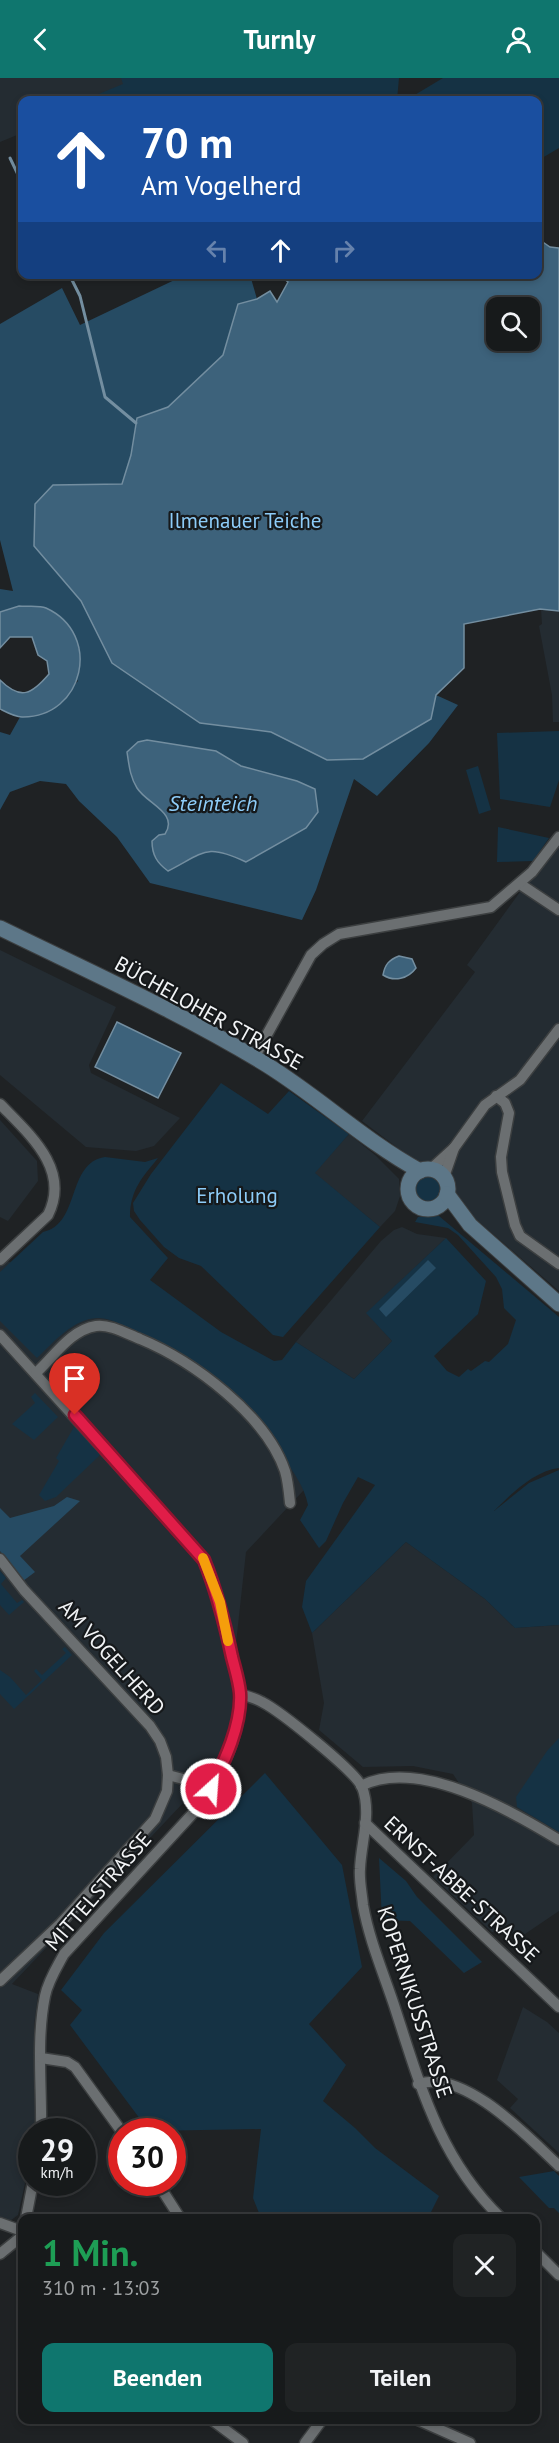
<!DOCTYPE html>
<html lang="de">
<head>
<meta charset="utf-8">
<style>
	:root { --surface:#171a1b; --page:#202324; --text:#f1f3f6; --muted:#9ea1a3; --line:#36383a; --accent:#0f766e }
	body { margin:0; font-family:"PT Sans",sans-serif; background:var(--page); color:var(--text); height:100vh; display:flex; flex-direction:column; font-size:22px; white-space:nowrap }
	* { box-sizing:border-box; margin:0 }
	p { font-size:20px; color:var(--muted) }
	.icon { flex:none; width:33px; height:33px; fill:none; stroke:currentColor; stroke-width:2; stroke-linecap:round; stroke-linejoin:round }
	.map { position:relative; flex:1; overflow:hidden }
	.sheet { position:absolute; left:18px; top:2136px; width:522px; height:210px; display:flex; flex-direction:column; background:var(--surface); border-radius:12px; box-shadow:0 3px 9px #0003,0 0 0 2px var(--line) }
	.sheet>* { flex:none }
	.top-card { position:absolute; left:18px; top:18px; width:524px; height:183px; border-radius:12px; box-shadow:0 3px 9px #0003,0 0 0 2px var(--line); background:#1a4fa0; color:#fff; overflow:hidden }
	.buttons { position:absolute; left:486px; top:219px; display:grid; gap:12px }
	.buttons a { display:grid; place-items:center; width:54px; height:54px; border-radius:12px; background:var(--surface); box-shadow:0 3px 9px #0003,0 0 0 2px var(--line); font-size:30px }
	.speed { position:absolute; left:18px; top:2040px; display:flex; gap:12px; font-size:30px; font-weight:700; text-align:center }
	.speed>* { display:grid; place-content:center; width:78px; height:78px; border-radius:50%; background:var(--surface); box-shadow:0 3px 9px #0003,0 0 0 2px var(--line); line-height:1 }
	.speed small { font-size:15px; font-weight:400 }
	.speed .limit { border:9px solid #d22; background:#fff; color:#111 }
	.pin { position:absolute; display:grid; place-items:center; width:51px; height:51px; color:#fff; margin:-62px -26px; border-radius:50% 50% 50% 0; rotate:-45deg; box-shadow:0 0 6px #0007 }
	.pin .icon { rotate:45deg }
	.me { position:absolute; width:66px; margin:-33px; rotate:26deg; stroke-linejoin:round; filter:drop-shadow(0 0 4px #0008) }
	.turn { display:flex; align-items:center; gap:21px; height:126px; padding:0 24px; font-size:27px }
	.turn .icon { width:78px; height:78px; stroke-width:2.5 }
	.turn b { display:block; font-size:42px; line-height:51px }
	.lanes { display:flex; align-items:center; height:57px; padding:0 24px; background:#0003; justify-content:center; gap:30px; direction:ltr }
	.lanes .off { opacity:.35 }
	.round { display:grid; place-items:center; flex:none; width:63px; height:63px; border-radius:12px; background:var(--page) }
	.overview { display:flex; align-items:center; justify-content:space-between; height:102px; padding:0 24px }
	h1 { font-size:36px; font-weight:700; line-height:45px; color:#1e9e55 }
	.primary-button { display:flex; gap:12px; margin-top:auto; padding:12px 24px }
	.primary-button a { flex:1; height:69px; border-radius:12px; background:var(--accent); color:#fff; font-size:24px; font-weight:700; line-height:69px; text-align:center }
	.primary-button a+a { background:var(--page); color:var(--text) }
	header { display:flex; justify-content:space-between; align-items:center; height:78px; padding:0 24px; background:var(--accent); color:#fff; font-size:27px; font-weight:700 }
	.map>svg:first-child { display:block }
	.built { fill:#242c32 }
	.green { fill:#153244 }
	.forest { fill:#264b63; fill-rule:evenodd }
	.water { fill:#3d627b; stroke:#738ea0; stroke-width:1.5; fill-rule:evenodd }
	.lines { fill:none; stroke-linecap:round; stroke-linejoin:round }
	.stream { stroke:#738ea0; stroke-width:3 }
	.minor-casing { stroke:#3c3f40; stroke-width:13 }
	.secondary-casing { stroke:#3c3f40; stroke-width:17 }
	.minor { stroke:#6b6f71; stroke-width:10 }
	.secondary { stroke:#5d7788; stroke-width:15 }
	.route-casing { stroke:#92132f; stroke-width:15 }
	.route { stroke:#e11d48; stroke-width:10 }
	.slow { stroke:#f59e0b; stroke-width:10 }
	.labels { text-anchor:middle; dominant-baseline:central; stroke-width:4.5; stroke-linejoin:round; paint-order:stroke }
	.park-label { font-size:21px; fill:#8dccf8; stroke:#16191b }
	.street-label { font-size:21px; fill:#f2f4f6; stroke:#16191b }
	.water-label { font-size:22px; font-style:italic; fill:#8ecdf9; stroke:#16191b }
</style>
</head>
<body>
<header><svg class="icon" aria-label="back" viewBox="0 0 24 24"><path d="M15 5l-7 7 7 7"/></svg>Turnly<svg class="icon" aria-label="person" viewBox="0 0 24 24"><circle cx="12" cy="8" r="4"/><path d="M4 21q1-7 8-7t8 7"/></svg></header>
<div class="map">
<svg width="559" height="2365" viewBox="0 0 559 2365">
	<rect width="100%" height="100%" fill="#1f2224"/>
	<g class="built">
		<path d="M0,0h158l-55,22h-81v33l-22,9z"/>
		<path d="M541,531l18,2v111h-6l-1,-27 -13,-69 3,-2z"/>
		<path d="M559,766v447l-88,-76 -19,-24v-13l-14,-12 -13,-1 -14,-7 -49,-37 113,-149 -8,-7 61,-84z"/>
		<path d="M0,872l116,57 -27,58 2,8 89,45 -26,28 -18,5 -50,-4 -86,-72z"/>
		<path d="M0,1042l37,41 1,20 -30,40 -8,-4z"/>
		<path d="M349,1056l26,21 24,24 1,17 -5,15 -15,16 -66,-54z"/>
		<path d="M402,1149l15,7 29,4 -79,75 25,28 -38,38 -58,-37 85,-101 13,-11z"/>
		<path d="M0,1179l223,114 94,105 -71,76 -14,128 1,38 -12,38 -37,46 -172,182 26,10 -4,32 1,105 -3,1 -1,24 -13,59 -8,6 -10,-4z"/>
		<path d="M406,1464l79,57 30,29 44,-3v286l-34,23 -33,-2 -59,-55 41,-42 -2,-32 -19,-29 -40,-8 -50,1 -44,-37 5,-27 -12,-70z"/>
		<path d="M523,1929l24,15 12,11v120l-49,-45 8,-9 -21,-19z"/>
	</g>
	<g class="green">
		<path d="M121,0h278l-2,22h-313l39,-16z"/>
		<path d="M443,0h116v70l-22,13v-61h-128l-1,-1z"/>
		<path d="M559,653v49l-9,27 -50,-8 -3,-66z"/>
		<path d="M478,688l13,44 -12,4 -13,-44z"/>
		<path d="M498,749l51,11 -16,23 -36,1z"/>
		<path d="M221,1005l47,31 21,-23 60,43 -34,39 65,54 -97,110 -10,-2 -72,-69 -22,-8 -15,-11 -24,-27 -6,-9 -1,-8 18,-29z"/>
		<path d="M105,1079l40,5 13,-4c-16,20 -28,32 -28,59l38,41 -18,22 71,52 53,29 8,-1 14,-18 58,37 38,-38 -26,-28 80,-75 40,43 -8,33 -44,42 13,15 12,6 9,-8 3,2 14,-10 4,1 19,-18 8,-24 -12,-12 -2,-19 -6,-12 -38,-42 -10,-7 -33,-6 3,-5 21,-1 120,101v151c-25,3 -48,26 -65,43l35,-28 30,-13v155l-44,3 -30,-29 -79,-57 -94,91 -10,-26 4,-26 69,-96 -17,-8 -15,26 -17,38 -7,7 -19,-28 8,-15c-4,-19 -15,-33 -25,-49 -40,-62 -76,-92 -143,-122 -12,-6 -29,-17 -43,-16 -24,1 -43,24 -60,40l-37,-37v-49l43,-40c38,-8 23,-69 62,-75z"/>
		<circle cx="428" cy="1110" r="13"/>
		<path d="M35,1315l23,24 -24,23 -22,-16 23,-21 -4,-6z"/>
		<path d="M74,1349l26,26 -1,3 -43,41 -11,4 -6,-6 20,-34 -3,-3z"/>
		<path d="M0,1493l6,7 -5,6 16,19 5,-3 2,2 -15,13 -9,-10z"/>
		<path d="M65,1569l7,8 -58,54 -14,-15v-24l10,7 16,18 16,-15 -8,-9 2,-2 6,6 24,-22 -4,-4z"/>
		<path d="M559,1660v94l-42,-25 -1,-10 31,-46z"/>
		<path d="M265,1695l77,92 20,102 -53,57 37,41 -23,36 32,27 20,20 64,48 -11,22h-167l-8,-20 8,-69 -112,2 -79,-106 12,-15 -21,-20 43,-57z"/>
		<path d="M379,1780l27,23 11,16 65,65 -18,11 -54,-52 -28,-1z"/>
		<path d="M554,2093l5,5v37l-5,-5h-5l-30,-31z"/>
	</g>
	<g class="forest">
		<path d="M185,197h65l7,24 -19,5 -15,51 -55,52 -31,11 -6,37 -9,29 -88,62 47,55 31,62 88,60 71,9 56,28 109,-65 22,10 -29,38 -52,53 -23,-17 -38,111 -14,30 -152,-37 -33,-46 -38,-36 -13,-17 -26,-3 -30,11 -10,18v-78l10,3 10,-18 28,-5 30,-31 -59,-75 -19,6v-23l13,2 -13,-51v-216l62,-36 18,37zM216,673l25,15 56,15 -51,81c-40,-19 -41,-10 -78,9l-3,-36 4,-7 1,-6 -8,-13z"/>
		<path d="M428,1182l8,8 -50,49 -7,-8z"/>
		<path d="M67,1419l13,4 -60,55 15,16 -12,9 -23,-30v-43l10,10 44,-12z"/>
	</g>
	<g class="water">
		<path d="M537,160l13,9 9,1v363l-19,-2 -76,15v44l-28,27 -5,24 -68,40 -36,1 -56,-28 -71,-9 -88,-60 -31,-62 -47,-55 1,-42 18,-19 69,-1 9,-29 6,-37 31,-11 55,-52 15,-51 19,-5 13,-8 7,11 11,-20 -9,-7 258,-1zM496,230h34v32h-34z"/>
		<path d="M19,528c8,1 20,-1 27,2 57,26 38,110 -24,109 -7,0 -16,-5 -22,-8v-29c21,21 32,14 49,-6l-2,-13 -9,-6 -6,-18h-22l-10,11v-36z"/>
		<path d="M147,662l69,11 25,15 56,15 18,8 3,23 -12,16 -60,34c-40,-19 -41,-10 -78,9 -11,-8 -16,-16 -16,-30l7,-6 6,-1c14,-21 -18,-30 -28,-46 -7,-11 -8,-23 -10,-36l11,-10z"/>
		<path d="M399,878l13,3 4,9c-8,11 -22,14 -33,7 2,-11 6,-15 16,-19z"/>
		<path d="M117,944l64,31 -23,45 -63,-31z"/>
	</g>
	<g class="lines">
		<g class="stream">
			<path d="M10,80l12,25"/>
			<path d="M69,196l11,22 25,101 31,26"/>
		</g>
		<g class="minor-casing">
			<g id="minor">
				<path d="M520,806l39,26"/>
				<path d="M254,980l57,-103 12,-11 16,-10 152,-27 41,-35 27,-35"/>
				<path d="M496,1018l9,7 4,10 -8,44 1,15 13,53 5,11 39,28"/>
				<path d="M0,1026c29,30 71,65 48,111l-48,45"/>
				<path d="M431,1091l23,-21"/>
				<path d="M444,1099l10,-29 31,-43 35,-25 39,-51"/>
				<path d="M0,1257l204,225c13,32 21,65 28,98 3,12 8,25 8,37 1,41 -21,83 -44,115l-132,144c-7,13 -16,27 -19,42 -9,44 -3,91 -4,136"/>
				<path d="M36,1295c18,-16 34,-43 60,-47 14,-2 31,8 44,13 53,22 126,76 145,132 3,10 4,22 5,32"/>
				<path d="M0,1481l24,31 126,136 10,15 6,16 2,18 -1,16 -12,28 -95,105 -60,57"/>
				<path d="M240,1616c7,2 15,4 22,8 18,9 93,69 100,85 10,26 -1,55 -2,82 -1,11 2,25 3,36 6,34 20,67 31,100 26,80 45,153 107,213"/>
				<path d="M168,1697l34,9 9,5"/>
				<path d="M361,1708c57,-29 149,24 198,54"/>
				<path d="M365,1745l194,184"/>
				<path d="M41,1980l26,4 8,5 47,65"/>
				<path d="M418,2006c46,-16 111,54 141,82"/>
				<path d="M157,2104l23,36"/>
				<path d="M26,2140l7,-36"/>
				<path d="M0,2145l22,8"/>
				<path d="M536,2174l23,23"/>
				<path d="M0,2176l22,-18"/>
				<path d="M212,2342l31,23"/>
				<path d="M418,2342l52,23"/>
				<path d="M305,2365l17,-23"/>
			</g>
		</g>
		<g class="secondary-casing">
			<g id="secondary">
				<path d="M0,850c90,44 182,85 267,137 53,33 98,76 153,106"/>
				<circle cx="428" cy="1111" r="20"/>
				<path d="M447,1116l23,31 89,79"/>
			</g>
		</g>
		<use href="#minor" class="minor"/>
		<use href="#secondary" class="secondary"/>
	</g>
	<g class="lines">
		<g class="route-casing">
			<path id="route" d="M75,1337l129,145c13,32 21,64 28,97 3,12 7,24 8,36 2,32 -16,69 -29,96"/>
		</g>
		<use href="#route" class="route"/>
		<path class="slow" d="M203,1480l17,44 8,39"/>
	</g>
	<g class="labels">
		<g class="park-label">
			<text x="245" y="442">Ilmenauer Teiche</text>
			<text x="237" y="1117">Erholung</text>
		</g>
		<g class="street-label">
			<text transform="translate(209 935) rotate(29)">BÜCHELOHER STRASSE</text>
			<text transform="translate(112 1579) rotate(48)">AM VOGELHERD</text>
			<text transform="translate(462 1811) rotate(43)">ERNST-ABBE-STRASSE</text>
			<text transform="translate(98 1813) rotate(-49)">MITTELSTRASSE</text>
			<text transform="translate(415 1924) rotate(72)">KOPERNIKUSSTRASSE</text>
		</g>
		<g class="water-label">
			<text x="213" y="725">Steinteich</text>
		</g>
	</g>
</svg>
<div class="buttons">
<a><svg class="icon" aria-label="search" viewBox="0 0 24 24"><circle cx="10" cy="10" r="6"/><path d="M15 15l6 6"/></svg></a>
</div>
<div class="speed"><div>29<small>km/h</small></div><div class="limit">30</div></div>
<div class="pin" style="left:75px;top:1337px;background:#d93025"><svg class="icon" aria-label="arrive" viewBox="0 0 24 24"><path d="M6 21V4h12l-3 4 3 4H6"/></svg></div>
<svg class="me" style="left:211px;top:1711px" viewBox="-20 -20 40 40"><circle r="17" fill="#e11d48" stroke="#fff" stroke-width="3"/><path d="M0-11L8 9 0 5-8 9z" fill="#fff"/></svg>
<div class="top-card">
<div class="turn"><svg class="icon" aria-label="ahead" viewBox="0 0 24 24"><path d="M12 20V5M6 11l6-6 6 6"/></svg><div><b>70 m</b>Am Vogelherd</div></div>
<div class="lanes"><svg class="icon off" aria-label="left" viewBox="0 0 24 24"><path d="M17 20v-9H6M10 6l-5 5 5 5"/></svg><svg class="icon" aria-label="ahead" viewBox="0 0 24 24"><path d="M12 20V5M6 11l6-6 6 6"/></svg><svg class="icon off" aria-label="right" viewBox="0 0 24 24"><path d="M7 20v-9h11M14 6l5 5-5 5"/></svg></div>
</div>
<section class="sheet">
<div class="overview"><div><h1>1 Min.</h1><p>310 m · 13:03</p></div><a class="round"><svg class="icon" aria-label="close" viewBox="0 0 24 24"><path d="M6 6l12 12M18 6L6 18"/></svg></a></div>
<div class="primary-button"><a>Beenden</a><a>Teilen</a></div>
</section>
</div>
</body>
</html>
